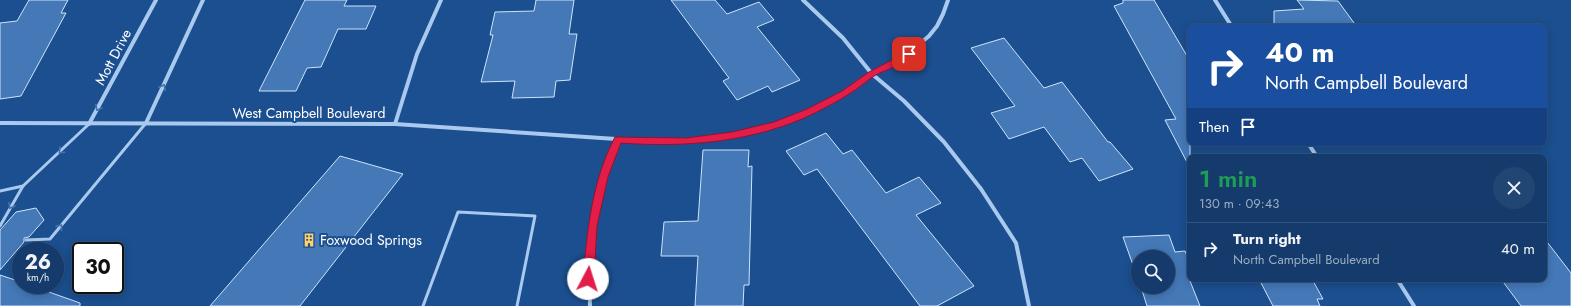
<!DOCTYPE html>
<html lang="en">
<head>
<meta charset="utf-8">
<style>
	:root { --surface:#143b6b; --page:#214673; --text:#f1f3f6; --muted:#9dadc1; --line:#33557e }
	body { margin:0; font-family:Jost,sans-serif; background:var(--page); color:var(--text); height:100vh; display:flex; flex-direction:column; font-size:15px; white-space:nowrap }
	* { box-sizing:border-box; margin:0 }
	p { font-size:13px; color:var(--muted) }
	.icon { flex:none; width:22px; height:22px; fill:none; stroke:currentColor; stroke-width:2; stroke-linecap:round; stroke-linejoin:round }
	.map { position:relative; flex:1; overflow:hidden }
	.details { position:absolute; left:1187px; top:154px; width:360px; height:128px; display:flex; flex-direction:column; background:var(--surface); border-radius:8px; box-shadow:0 2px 10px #0003,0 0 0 1px var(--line) }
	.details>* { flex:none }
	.banner { position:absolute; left:1187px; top:24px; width:360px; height:122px; border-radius:8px; box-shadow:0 2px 10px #0003,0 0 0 1px var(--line); background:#1a4fa0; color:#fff; overflow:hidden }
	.controls { position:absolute; left:1131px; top:250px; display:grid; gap:8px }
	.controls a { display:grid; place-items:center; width:44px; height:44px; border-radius:50%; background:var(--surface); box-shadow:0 2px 10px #0003,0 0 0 1px var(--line); font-size:20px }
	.speed { position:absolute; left:12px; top:242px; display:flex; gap:8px; font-size:20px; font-weight:700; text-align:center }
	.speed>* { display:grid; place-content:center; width:52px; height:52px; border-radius:50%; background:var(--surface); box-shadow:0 2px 10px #0003,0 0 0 1px var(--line); line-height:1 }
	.speed small { font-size:10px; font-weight:400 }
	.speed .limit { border:2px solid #111; border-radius:6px; background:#fff; color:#111 }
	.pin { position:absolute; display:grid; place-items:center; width:34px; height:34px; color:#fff; margin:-17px; border-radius:8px; box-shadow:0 2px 6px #0006 }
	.me { position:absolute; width:44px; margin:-22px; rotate:5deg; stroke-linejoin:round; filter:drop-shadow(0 0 3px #0008) }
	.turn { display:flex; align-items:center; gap:14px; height:84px; padding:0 12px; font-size:18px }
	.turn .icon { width:52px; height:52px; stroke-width:2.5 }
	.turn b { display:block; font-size:28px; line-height:34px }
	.then { display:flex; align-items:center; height:38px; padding:0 12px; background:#0003; gap:8px; font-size:15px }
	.round { display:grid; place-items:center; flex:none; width:42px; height:42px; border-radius:21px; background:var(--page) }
	.overview { display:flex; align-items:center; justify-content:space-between; height:68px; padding:0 12px }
	h1 { font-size:24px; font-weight:600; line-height:30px; color:#1e9e55 }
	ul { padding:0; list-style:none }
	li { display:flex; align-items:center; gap:12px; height:52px; padding:0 12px; border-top:1px solid var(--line) }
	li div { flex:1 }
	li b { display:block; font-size:15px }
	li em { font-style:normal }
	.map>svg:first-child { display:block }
	.building { fill:#4478b7; stroke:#cfe3fa }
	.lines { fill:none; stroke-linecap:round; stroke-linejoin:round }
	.service { stroke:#a9c9ee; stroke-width:3 }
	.minor { stroke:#a9c9ee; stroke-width:4 }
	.oneway { stroke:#4674ac }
	.route { fill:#e11d48; stroke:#92132f }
	.labels { text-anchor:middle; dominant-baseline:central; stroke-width:4; stroke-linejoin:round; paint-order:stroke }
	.street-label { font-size:14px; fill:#fff; stroke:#1b4f8f }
	.poi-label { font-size:14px; fill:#fff; stroke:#1b4f8f; text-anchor:start }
</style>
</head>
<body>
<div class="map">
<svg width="1571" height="306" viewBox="0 0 1571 306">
	<rect width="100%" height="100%" fill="#1b4f8f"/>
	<g class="building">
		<path d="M29,0h39l-7,13h5l-45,83 -21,3v-76l17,-2z"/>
		<path d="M305,0h42l-3,6h32l-10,23h-28l-17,38 -14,1 -11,23h-37z"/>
		<path d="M536,0h38l-5,34h8l-7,46 -14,1 -2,16 -42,1 3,-17 -34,1 12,-47h-3l5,-23 39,-1z"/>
		<path d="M671,0h44l12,14 32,-12 15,18 -17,7 43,53 -28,12 -4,-6 -31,14 -14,-19 6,-3z"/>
		<path d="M1123,0h31l36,61v107l-25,-48 11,-1 -62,-113 9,-3z"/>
		<path d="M1297,0l41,1 19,26h-83v-16l30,-2z"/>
		<path d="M1004,38l40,50 18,-6 46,60h2l23,27 -34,12 -17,-23 -12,4 -26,-35 -35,12 -18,-26 24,-7 -44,-58z"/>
		<path d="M826,133l17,21 9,-4 34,43 33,-16 22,26 -25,12 58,71 -37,20h-17l-103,-137 -13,6 -18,-24z"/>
		<path d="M703,150h46l-1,17 4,-1 -3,119h-5l-1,21h-48l3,-50h-37l3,-34 34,-1z"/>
		<path d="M340,156l63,18 -103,132h-90z"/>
		<path d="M36,208l8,12 -15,17 -5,1v4l-24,28v-40l16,-18z"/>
		<path d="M1169,235l6,17 10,-1 5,12v18l10,25h-53l-6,-19h27v-30h-30v22l-15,-42z"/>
		<path d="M1544,238l27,35v33h-50l-20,-27h43z"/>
		<path d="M0,275l21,7v3h8l51,18v3h-80z"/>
		<path d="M1259,279h53l11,20h-6l3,7h-47z"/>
	</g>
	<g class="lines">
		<g class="service">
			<path d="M0,191l23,-5"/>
			<path d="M0,226l23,-40 66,-62"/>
			<path d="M26,240l24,-1 96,-116"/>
			<path d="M423,306l35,-94 77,4 -18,90"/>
		</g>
		<g class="minor">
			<path d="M803,0l40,38 29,36 32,27 40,41 37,47 35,54 13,63"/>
			<path d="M1215,0l17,27"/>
			<path d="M0,123l395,1 251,17 42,-1 42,-5 42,-9 39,-15 31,-16 28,-20 39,-22 20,-17 8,-10 6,-12 5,-14"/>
			<path d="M146,123l57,-123"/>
			<path d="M89,124l67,-124"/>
			<path d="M395,124l22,-70 24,-54"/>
			<path d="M1308,143l9,14"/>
			<path d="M1397,279l17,27"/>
			<path d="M590,306c-2,-62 6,-109 28,-167"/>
		</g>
	</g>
	<defs><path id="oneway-chevron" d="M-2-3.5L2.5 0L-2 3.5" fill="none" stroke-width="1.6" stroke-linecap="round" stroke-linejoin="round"/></defs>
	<g class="oneway">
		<use href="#oneway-chevron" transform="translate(163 87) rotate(-65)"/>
		<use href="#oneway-chevron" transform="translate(98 108) rotate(118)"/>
		<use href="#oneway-chevron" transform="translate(61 151) rotate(137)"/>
		<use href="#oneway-chevron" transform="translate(11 206) rotate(120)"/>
		<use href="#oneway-chevron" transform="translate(60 227) rotate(-50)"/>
	</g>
	<path class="route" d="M909,51l4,3c-9,12 -27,15 -39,22 -9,6 -16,13 -25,18 -10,7 -23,13 -34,19 -59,29 -129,35 -194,30l-13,34 -11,49 -3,53 -2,3 -4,2 -3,-2 -2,-3c4,-48 9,-99 32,-142l71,1 46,-6 42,-10 33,-13 35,-18 27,-19z"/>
	<defs>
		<g id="building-bare" transform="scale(1.08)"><path d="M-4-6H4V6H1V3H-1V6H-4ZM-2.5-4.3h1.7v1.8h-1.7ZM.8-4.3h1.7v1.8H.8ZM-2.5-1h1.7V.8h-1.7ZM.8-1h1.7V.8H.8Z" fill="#ffd166" stroke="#1b4f8f" stroke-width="2.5" paint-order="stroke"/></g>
	</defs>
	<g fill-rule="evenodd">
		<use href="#building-bare" x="309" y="240"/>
	</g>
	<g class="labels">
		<g class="street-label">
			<text transform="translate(113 57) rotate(-62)">Mott Drive</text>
			<text x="309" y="113">West Campbell Boulevard</text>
		</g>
		<g class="poi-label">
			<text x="320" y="240">Foxwood Springs</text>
		</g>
	</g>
</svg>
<div class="controls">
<a><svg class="icon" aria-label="search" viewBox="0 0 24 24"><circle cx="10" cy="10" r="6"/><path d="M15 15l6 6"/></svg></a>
</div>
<div class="speed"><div>26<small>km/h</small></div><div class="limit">30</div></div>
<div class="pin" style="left:909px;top:54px;background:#d93025"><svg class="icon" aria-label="arrive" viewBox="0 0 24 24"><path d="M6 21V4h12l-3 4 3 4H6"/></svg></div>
<svg class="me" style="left:588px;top:279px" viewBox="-20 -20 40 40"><circle r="19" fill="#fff"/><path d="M0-13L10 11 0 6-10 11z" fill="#e11d48"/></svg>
<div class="banner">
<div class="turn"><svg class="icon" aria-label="right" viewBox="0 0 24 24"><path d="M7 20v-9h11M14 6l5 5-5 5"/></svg><div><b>40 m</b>North Campbell Boulevard</div></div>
<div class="then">Then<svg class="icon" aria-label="arrive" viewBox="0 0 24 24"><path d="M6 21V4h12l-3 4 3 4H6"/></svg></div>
</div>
<section class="details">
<div class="overview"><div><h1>1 min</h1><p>130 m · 09:43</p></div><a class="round"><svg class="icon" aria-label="close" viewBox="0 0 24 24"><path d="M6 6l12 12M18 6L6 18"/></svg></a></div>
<ul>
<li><svg class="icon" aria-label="right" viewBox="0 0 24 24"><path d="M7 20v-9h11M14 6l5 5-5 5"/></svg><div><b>Turn right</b><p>North Campbell Boulevard</p></div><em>40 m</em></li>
</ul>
</section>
</div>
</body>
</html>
